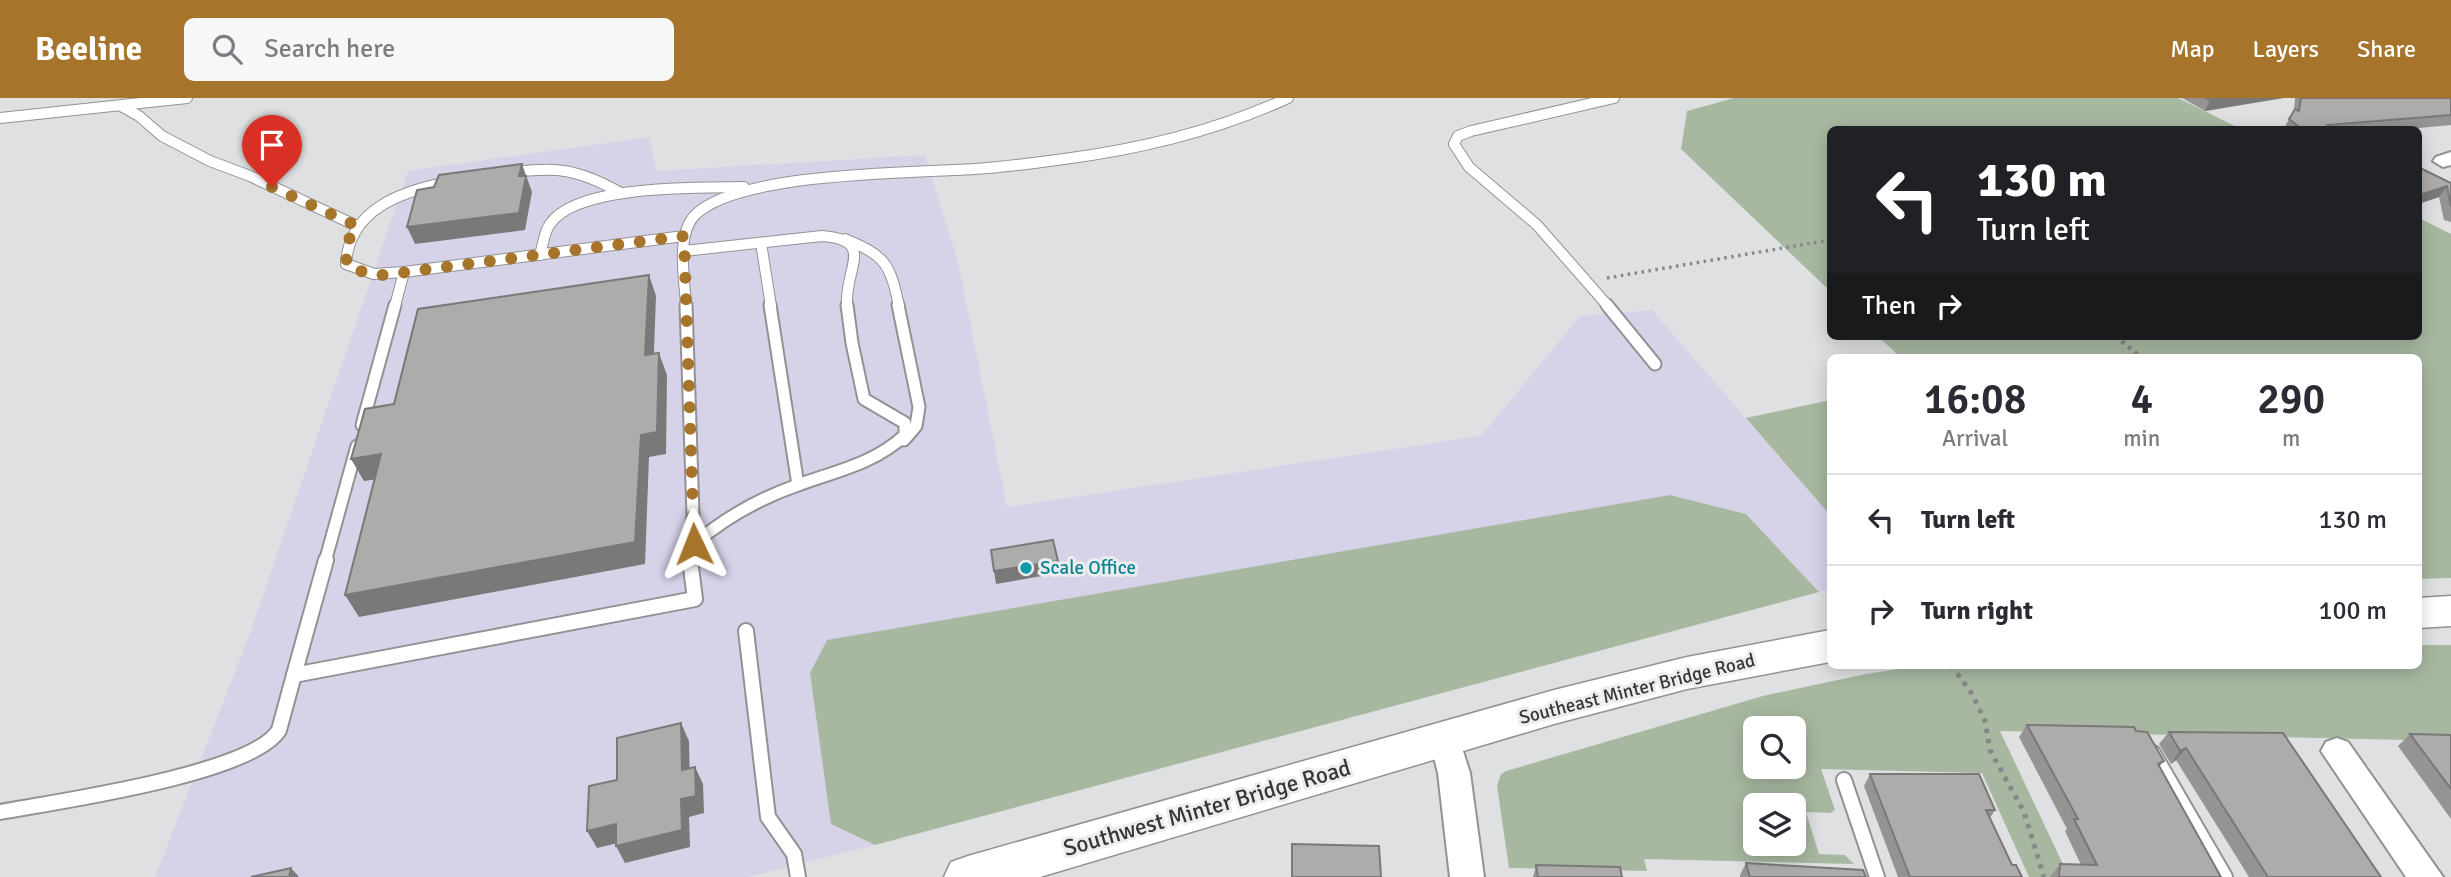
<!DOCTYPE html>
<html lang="en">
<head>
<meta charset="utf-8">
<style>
	:root { --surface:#fff; --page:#f7f7f7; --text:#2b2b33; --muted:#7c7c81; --line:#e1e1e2; --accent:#a6742a }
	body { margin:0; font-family:Signika,sans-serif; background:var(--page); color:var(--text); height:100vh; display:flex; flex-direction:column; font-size:26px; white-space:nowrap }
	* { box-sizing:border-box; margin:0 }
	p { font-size:23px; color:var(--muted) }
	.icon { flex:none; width:38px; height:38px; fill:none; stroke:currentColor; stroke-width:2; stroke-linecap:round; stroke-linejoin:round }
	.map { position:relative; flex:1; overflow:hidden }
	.details { position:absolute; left:1827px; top:256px; width:595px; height:315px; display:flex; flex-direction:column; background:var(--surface); border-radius:10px; box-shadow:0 4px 18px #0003 }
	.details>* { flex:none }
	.guide { position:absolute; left:1827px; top:28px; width:595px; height:214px; border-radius:10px; box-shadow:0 4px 18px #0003; background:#202124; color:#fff; overflow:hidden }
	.buttons { position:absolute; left:1743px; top:618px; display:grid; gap:14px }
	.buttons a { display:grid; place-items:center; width:63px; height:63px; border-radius:10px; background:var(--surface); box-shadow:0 4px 18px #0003; font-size:35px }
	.pin { position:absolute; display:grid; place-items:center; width:60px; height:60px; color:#fff; margin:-72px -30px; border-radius:50% 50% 50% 0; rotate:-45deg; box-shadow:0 0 7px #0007 }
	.pin .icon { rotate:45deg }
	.me { position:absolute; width:77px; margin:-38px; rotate:358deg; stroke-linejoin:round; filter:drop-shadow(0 0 5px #0008) }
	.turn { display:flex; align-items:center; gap:24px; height:147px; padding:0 35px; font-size:32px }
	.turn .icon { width:91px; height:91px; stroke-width:2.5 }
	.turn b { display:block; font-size:49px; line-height:60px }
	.then { display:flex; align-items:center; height:66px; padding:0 35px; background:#0003; gap:14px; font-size:26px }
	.eta { display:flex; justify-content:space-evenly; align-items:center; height:119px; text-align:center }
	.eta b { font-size:42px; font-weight:600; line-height:49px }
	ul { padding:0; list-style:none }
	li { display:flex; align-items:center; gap:21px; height:91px; padding:0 35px; border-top:2px solid var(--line) }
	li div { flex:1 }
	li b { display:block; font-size:26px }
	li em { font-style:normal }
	header { display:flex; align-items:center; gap:42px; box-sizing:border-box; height:98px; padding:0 35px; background:var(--accent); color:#fff }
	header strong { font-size:33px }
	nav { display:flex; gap:38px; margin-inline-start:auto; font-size:24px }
	.search { width:490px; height:63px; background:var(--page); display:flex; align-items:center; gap:18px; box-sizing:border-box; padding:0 24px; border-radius:10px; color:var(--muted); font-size:26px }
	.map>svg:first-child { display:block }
	.industrial { fill:#d6d3e9 }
	.green { fill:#a8b8a0; fill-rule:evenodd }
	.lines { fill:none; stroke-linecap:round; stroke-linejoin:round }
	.lane-far2-casing { stroke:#929294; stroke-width:12 }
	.lane-far1-casing { stroke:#929294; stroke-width:15 }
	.lane-casing { stroke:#929294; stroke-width:18 }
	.street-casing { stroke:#929294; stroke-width:4 }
	.secondary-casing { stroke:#929294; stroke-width:3 }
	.path-far2 { stroke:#868788; stroke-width:3.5; stroke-dasharray:2.5 4.5; stroke-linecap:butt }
	.path-far1 { stroke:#868788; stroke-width:4.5; stroke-dasharray:3.5 5; stroke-linecap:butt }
	.path { stroke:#868788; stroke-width:5; stroke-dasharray:4.5 6; stroke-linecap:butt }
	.lane-far2 { stroke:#fff; stroke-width:10 }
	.lane-far1 { stroke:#fff; stroke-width:11 }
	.lane { stroke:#fff; stroke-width:14 }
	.street { fill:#fff; fill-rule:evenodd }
	.secondary { fill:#fff; fill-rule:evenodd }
	.wall { fill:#969493 }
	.shaded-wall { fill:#7a7878 }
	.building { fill:#aeacab; stroke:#7a7878; stroke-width:2 }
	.route { stroke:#a6742a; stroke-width:12; stroke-dasharray:0 21.6 }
	.culture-dot { fill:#0f9aa8; stroke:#ecedef; stroke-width:2.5 }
	.labels { text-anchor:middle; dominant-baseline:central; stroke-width:6; stroke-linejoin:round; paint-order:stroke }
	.culture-label { font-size:19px; fill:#0d838f; stroke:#ecedef; text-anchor:start }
	.street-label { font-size:19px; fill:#363637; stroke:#ecedef }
	.near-street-label { font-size:23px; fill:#363637; stroke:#ecedef }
</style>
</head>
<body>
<header>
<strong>Beeline</strong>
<div class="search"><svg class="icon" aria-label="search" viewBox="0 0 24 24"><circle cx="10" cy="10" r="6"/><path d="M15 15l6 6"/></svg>Search here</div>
<nav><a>Map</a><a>Layers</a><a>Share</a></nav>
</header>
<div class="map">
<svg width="2451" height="779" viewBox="0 0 2451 779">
	<rect width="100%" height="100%" fill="#dfe0e2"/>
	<path class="industrial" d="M649,39l8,34 268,-16 33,107 49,245 474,-71 99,-120 72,-6 178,205v74l-11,3 -73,-78 -915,310 44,21 -127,32h-593l94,-241 159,-465z"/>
	<g class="green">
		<path d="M1734,0h444l63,31 -411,1v161l-149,-142 6,-38z"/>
		<path d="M2419,120l32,16v344l-32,1 -1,-222h-518l-22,-21h540z"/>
		<path d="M1830,302v115l-84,-97z"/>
		<path d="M1670,397l76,19 73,78 -944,253 -44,-21 -21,-151 17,-33z"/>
		<path d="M2419,547h32v96l-451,-10 69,146h-40l-47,-104 -161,-4 14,41 -5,3 -24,-1 13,42 26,1 9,9 -210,-5 3,12 -138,-3 -12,-82 4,-12 5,-3 257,-75 103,-22 60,-9h492zM1755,630h39v38h-39zM1755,707h39v39h-39z"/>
	</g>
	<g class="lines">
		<g class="lane-far2-casing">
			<g id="lane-far2">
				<path d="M121,8l18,10 23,20 48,25 40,15 107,50"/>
				<path d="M0,20l187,-20"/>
				<path d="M509,75c48,-7 69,-4 112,20"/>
				<path d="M845,141c41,17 45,25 54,67"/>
				<path d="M761,145l10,63"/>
				<path d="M684,153l138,-15c55,4 22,33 25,70"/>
				<path d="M540,157c3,-10 4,-23 10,-31 27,-40 149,-36 194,-37"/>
				<path d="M404,174l-30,2 -28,-10c3,-55 56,-73 103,-82"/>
				<path d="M395,208l9,-34 280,-36"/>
				<path d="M686,208c-1,-26 -11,-72 10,-92 45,-42 216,-41 279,-45 30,-2 60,-6 89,-10 78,-10 152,-28 224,-61"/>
				<path d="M1608,208l-71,-81 -68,-58 -15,-23 4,-8 13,-5 143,-33"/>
			</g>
		</g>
		<g class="lane-far1-casing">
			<g id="lane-far1">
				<path d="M686,207l8,239 -4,18"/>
				<path d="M770,207l28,180"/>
				<path d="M898,207l21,102 -3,19 -12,14"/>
				<path d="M1607,207l48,59"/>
				<path d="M362,327l33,-120"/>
				<path d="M694,446c31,-26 66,-46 104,-59 38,-14 76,-21 107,-50v-12l-41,-24 -12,-56 -5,-38"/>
				<path d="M325,464l32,-116"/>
			</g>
		</g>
		<g class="lane-casing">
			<g id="lane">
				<path d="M326,462l-32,115 401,-76 -5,-39"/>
				<path d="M746,533l22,186 26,37 4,23"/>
				<path d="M2153,655l72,124"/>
				<path d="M1844,682l33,97"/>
				<path d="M0,714c55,-10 253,-38 279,-82l15,-55"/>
			</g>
		</g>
		<g class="street-casing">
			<g id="street">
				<path d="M2451,54v13l-8,2 -10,-6 3,-4z"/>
				<path d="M1445,627l11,4 14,44 14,104h-34l-12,-104 -9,-35 5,-9z"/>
				<path d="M2337,640l11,4 95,135h-37l-85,-126 5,-9z"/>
			</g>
		</g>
		<g class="secondary-casing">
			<g id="secondary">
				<path d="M2451,498v30l-33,2v-30z"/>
				<path d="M1830,532v32l-143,27 -133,35 -514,153h-96l7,-15 17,-6 586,-166 133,-33z"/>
			</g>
		</g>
		<path class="path-far2" d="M1607,180l223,-38"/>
		<path class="path-far1" d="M2115,238l26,21"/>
		<path class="path" d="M1951,567l21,29 13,27 5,29 34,62 20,65"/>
		<use href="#lane-far2" class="lane-far2"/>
		<use href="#lane-far1" class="lane-far1"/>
		<use href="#lane" class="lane"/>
		<use href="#street" class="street"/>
		<use href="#secondary" class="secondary"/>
	</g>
	<g class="wall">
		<path d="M2182,0h101l-78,13z"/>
		<path d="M2295,0h156v27l-53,5h-115l11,-20z"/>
		<path d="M2418,69l33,16v39l-7,-2 -5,-23 -21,7z"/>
		<path d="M2027,627l109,6 28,30 -5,6 62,110h-171l10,-13 21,1 -16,-34 2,-2 -48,-92z"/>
		<path d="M2169,634l212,145h-132l-73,-117 -5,4 -12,-20z"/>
		<path d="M2410,636l41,1v84l-53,-73z"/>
		<path d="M1870,676l125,36 -5,8 22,47 10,12h-124l-34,-91z"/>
		<path d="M1746,765l120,14h-126v-2z"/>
		<path d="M1536,767l86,12h-89z"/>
	</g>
	<g class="shaded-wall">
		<path d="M2225,0h58l-78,13 5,-11z"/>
		<path d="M522,66l10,28 -7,38 -110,14 -8,-17 112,-51z"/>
		<path d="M2447,88l-8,11 -21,7v-4l5,-6z"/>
		<path d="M649,177l7,21 -3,81 -8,-22z"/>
		<path d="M659,255l8,22 -1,79 -17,3 -4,107 -286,53 -14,-22 296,-160z"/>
		<path d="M381,356l12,23 -29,4 -13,-22z"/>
		<path d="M1058,463l1,12 -63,11 -2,-13z"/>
		<path d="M681,625l8,18 1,47 -8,-18z"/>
		<path d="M2186,650l-10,12 -5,4 9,-13z"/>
		<path d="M695,669l8,17 1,29 -15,4 1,30 -65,16 -9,-17 65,-47z"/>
		<path d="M616,726l10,17 -29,7 -10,-17z"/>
		<path d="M291,770l8,9h-10z"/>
	</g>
	<g class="building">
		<path d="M2206,0h19l-15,2z"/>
		<path d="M2301,0h150v17l-123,10 10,5h-35l-14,-11 6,-10 4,2z"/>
		<path d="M522,66l-3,12h7l-7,37 -112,14 10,-37 17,-3 5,-12z"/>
		<path d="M2418,69l33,16v24l-4,-21 -24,8 -5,-2z"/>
		<path d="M649,177l-4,80 14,-2 -2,79 -16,3 -6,107 -290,53 36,-141 -30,5 14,-50 29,-5 24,-95z"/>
		<path d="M1053,442l5,21 -64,10 -3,-21z"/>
		<path d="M681,625l1,47 13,-3 1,29 -15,3 1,31 -66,16v-22l-29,7 2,-45 28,-6v-42z"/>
		<path d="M2027,627l107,2 2,4 11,1 17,29 -6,3 63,113h-162l1,-13 37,1 -23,-46h4z"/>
		<path d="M2169,634l114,1 98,144h-113l-82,-129 -6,3z"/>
		<path d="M2410,636l41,1v54z"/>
		<path d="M1870,676h109l16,36h-9l26,55h4l6,12h-112z"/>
		<path d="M1292,746l87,2 2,31h-89z"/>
		<path d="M1746,765l117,7 3,7h-116z"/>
		<path d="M1536,767l84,2 2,10h-84z"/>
		<path d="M291,770l-2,9h-38z"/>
	</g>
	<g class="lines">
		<path class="route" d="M272,89l85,39 -9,15 -2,23c13,8 23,10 38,11l300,-39 10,308"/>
	</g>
	<circle class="culture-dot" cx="1026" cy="470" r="7"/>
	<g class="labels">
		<g class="culture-label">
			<text x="1040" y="470">Scale Office</text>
		</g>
		<g class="street-label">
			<text transform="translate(1637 591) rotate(-14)">Southeast Minter Bridge Road</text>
		</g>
		<g class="near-street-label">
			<text transform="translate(1207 710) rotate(-16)">Southwest Minter Bridge Road</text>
		</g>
	</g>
</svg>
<div class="buttons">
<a><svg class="icon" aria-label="search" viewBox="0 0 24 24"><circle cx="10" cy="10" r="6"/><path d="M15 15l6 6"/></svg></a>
<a><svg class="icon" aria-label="layers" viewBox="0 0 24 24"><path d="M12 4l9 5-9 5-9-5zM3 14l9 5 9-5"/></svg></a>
</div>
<div class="pin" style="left:272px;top:89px;background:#d93025"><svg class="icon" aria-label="arrive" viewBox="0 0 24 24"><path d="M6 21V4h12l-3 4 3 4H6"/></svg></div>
<svg class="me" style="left:694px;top:446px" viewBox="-20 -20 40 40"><path d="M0-17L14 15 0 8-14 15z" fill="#a6742a" stroke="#fff" stroke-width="4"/></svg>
<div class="guide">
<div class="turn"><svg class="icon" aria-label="left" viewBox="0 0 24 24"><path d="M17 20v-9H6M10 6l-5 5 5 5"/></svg><div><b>130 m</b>Turn left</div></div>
<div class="then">Then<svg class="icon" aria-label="right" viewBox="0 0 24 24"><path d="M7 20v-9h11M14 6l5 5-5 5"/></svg></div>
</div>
<section class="details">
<div class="eta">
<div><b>16:08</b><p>Arrival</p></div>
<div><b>4</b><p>min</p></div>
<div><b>290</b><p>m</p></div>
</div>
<ul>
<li><svg class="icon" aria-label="left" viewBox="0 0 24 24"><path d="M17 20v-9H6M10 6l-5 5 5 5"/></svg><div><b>Turn left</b></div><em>130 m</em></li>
<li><svg class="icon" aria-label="right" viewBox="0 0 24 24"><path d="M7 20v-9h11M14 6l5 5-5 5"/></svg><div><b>Turn right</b></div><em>100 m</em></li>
</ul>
</section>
</div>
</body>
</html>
